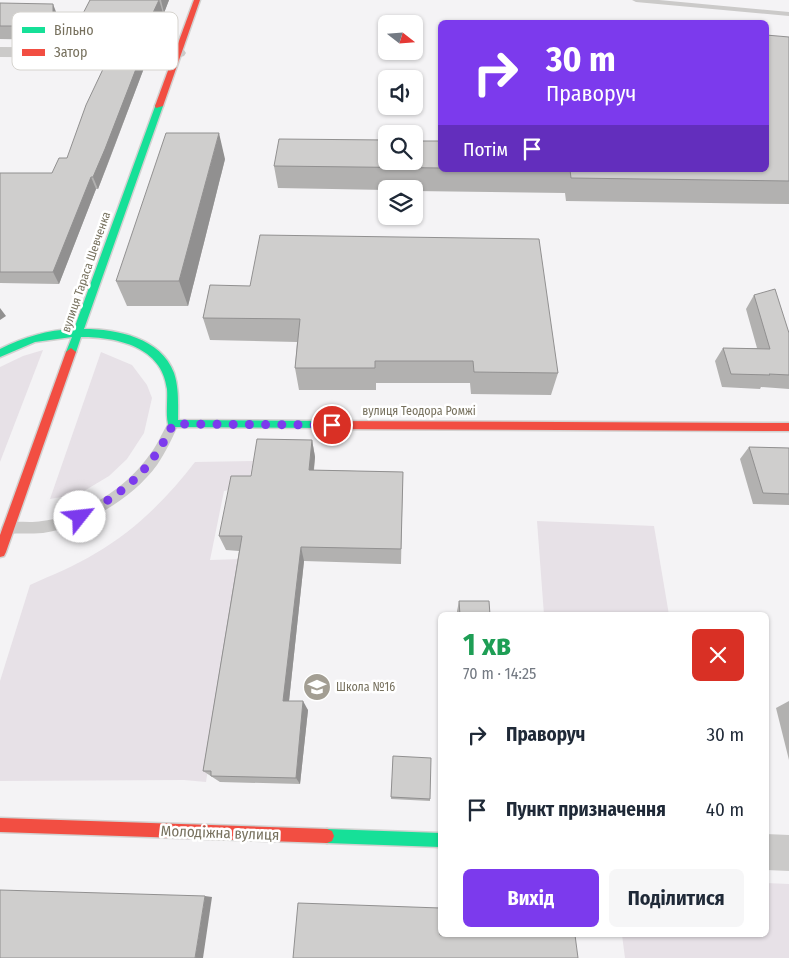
<!DOCTYPE html>
<html lang="uk">
<head>
<meta charset="utf-8">
<style>
	:root { --surface:#fff; --page:#f6f6f7; --text:#1f2937; --muted:#747a83; --accent:#7c3aed }
	body { margin:0; font-family:"Fira Sans Condensed",sans-serif; background:var(--page); color:var(--text); height:100vh; display:flex; flex-direction:column; font-size:19px; white-space:nowrap }
	* { box-sizing:border-box; margin:0 }
	p { font-size:16px; color:var(--muted) }
	.icon { flex:none; width:28px; height:28px; fill:none; stroke:currentColor; stroke-width:2; stroke-linecap:round; stroke-linejoin:round }
	.map { position:relative; flex:1; overflow:hidden }
	.drawer { position:absolute; left:438px; top:612px; width:331px; height:325px; display:flex; flex-direction:column; background:var(--surface); border-radius:8px; box-shadow:0 1px 4px #0004 }
	.drawer>* { flex:none }
	.top-card { position:absolute; left:438px; top:20px; width:331px; height:152px; border-radius:8px; box-shadow:0 1px 4px #0004; background:#7c3aed; color:#fff; overflow:hidden }
	.needle { width:32px; rotate:107deg }
	.buttons { position:absolute; left:378px; top:15px; display:grid; gap:10px }
	.buttons a { display:grid; place-items:center; width:45px; height:45px; border-radius:8px; background:var(--surface); box-shadow:0 1px 4px #0004; font-size:25px }
	.pin { position:absolute; display:grid; place-items:center; width:42px; height:42px; color:#fff; margin:-21px; border:2px solid #fff; border-radius:50%; box-shadow:0 1px 5px #0007 }
	.me { position:absolute; width:55px; margin:-28px; rotate:61deg; stroke-linejoin:round; filter:drop-shadow(0 0 4px #0008) }
	.turn { display:flex; align-items:center; gap:18px; height:105px; padding:0 25px; font-size:22px }
	.turn .icon { width:65px; height:65px; stroke-width:2.5 }
	.turn b { display:block; font-size:35px; line-height:42px }
	.then { display:flex; align-items:center; height:48px; padding:0 25px; background:#0003; gap:10px; font-size:19px }
	.round { display:grid; place-items:center; flex:none; width:52px; height:52px; border-radius:8px; background:var(--page) }
	.summary { display:flex; align-items:center; justify-content:space-between; height:85px; padding:0 25px }
	h1 { font-size:30px; font-weight:700; line-height:38px; color:#1e9e55 }
	.action { display:flex; gap:10px; margin-top:auto; padding:10px 25px }
	.action a { flex:1; height:58px; border-radius:8px; background:var(--accent); color:#fff; font-size:20px; font-weight:700; line-height:58px; text-align:center }
	.action a+a { background:var(--page); color:var(--text) }
	ul { padding:0; list-style:none }
	li { display:flex; align-items:center; gap:15px; height:75px; padding:0 25px }
	li div { flex:1 }
	li b { display:block; font-size:19px }
	li em { font-style:normal }
	.map>svg:first-child { display:block }
	.green { fill:#e7e1e7 }
	.lines { fill:none; stroke-linecap:round; stroke-linejoin:round }
	.fast-casing { stroke:#d2d1d0; stroke-width:3 }
	.jam-casing { stroke:#d2d1d0; stroke-width:3 }
	.lane { fill:#cbcac9; fill-rule:evenodd }
	.street { fill:#cbcac9; fill-rule:evenodd }
	.fast { fill:#16e098; fill-rule:evenodd }
	.jam { fill:#f24e42; fill-rule:evenodd }
	.wall { fill:#b2b1b0 }
	.shaded-wall { fill:#919090 }
	.building { fill:#cfcecd; stroke:#919090 }
	.route { stroke:#7c3aed; stroke-width:9; stroke-dasharray:0 16.2 }
	.labels { text-anchor:middle; dominant-baseline:central; stroke-width:5; stroke-linejoin:round; paint-order:stroke }
	.street-label { font-size:12px; fill:#77715e; stroke:#fff }
	.poi-label { font-size:12px; fill:#77715e; stroke:#fff; text-anchor:start }
	.near-street-label { font-size:15px; fill:#77715e; stroke:#fff }
	.key { fill:#fff; stroke:#d6d4cf; stroke-width:1 }
	.key-label { font-size:14px; fill:#77715e }
</style>
</head>
<body>
<div class="map">
<svg width="789" height="958" viewBox="0 0 789 958">
	<rect width="100%" height="100%" fill="#f4f3f5"/>
	<g class="green">
		<path d="M43,350l-43,112v-95l23,-11z"/>
		<path d="M101,352l31,13 15,20 5,13 -8,35 -17,26 -18,17 -30,18 -29,5z"/>
		<path d="M253,461l-5,25 -24,5 -14,69 31,-1 -35,223 -22,-2 -184,1v-100l30,-96c22,-10 45,-19 66,-32 40,-23 72,-56 99,-91z"/>
		<path d="M537,521l117,5 15,89h-125z"/>
		<path d="M766,883l23,1v74h-164l-3,-23h144z"/>
	</g>
	<g class="lines">
		<g class="fast-casing">
			<g id="fast">
				<path d="M156,104l7,2 -79,223c33,0 77,9 90,44 5,15 4,31 4,47l144,1 4,1 1,3 -1,3 -157,-1c-4,-10 -1,-26 -2,-38 -5,-42 -49,-52 -86,-52l-5,15 -5,4 -5,-4 6,-15 -37,5 -35,15v-8c24,-12 47,-19 74,-20z"/>
				<path d="M327,829l113,4v14l-113,-4 -5,-2 -2,-5 2,-5z"/>
			</g>
		</g>
		<g class="jam-casing">
			<g id="jam">
				<path d="M194,0h6l-37,106 -7,2 -1,-2z"/>
				<path d="M71,348l5,4 -70,200 -2,4 -4,1v-22l66,-183z"/>
				<path d="M322,421l467,2v8l-467,-2 -5,-4z"/>
				<path d="M0,818l327,11 5,2 2,5 -2,5 -5,2 -327,-11z"/>
			</g>
		</g>
		<g class="lane">
			<path d="M632,0h27l130,12v4l-153,-14z"/>
			<path d="M173,419l4,2 2,3c-7,14 -13,28 -22,41 -25,34 -72,62 -114,68 -12,1 -24,0 -35,1l-5,-2 -2,-4 2,-4 5,-2c11,-1 23,1 34,-1 40,-5 83,-32 106,-64 9,-11 14,-24 21,-36z"/>
		</g>
		<g class="street">
			<path d="M0,47l178,1 6,2 2,3 -2,3 -6,2 -178,-1z"/>
			<path d="M766,834l23,1v36l-23,-1z"/>
		</g>
		<use href="#fast" class="fast"/>
		<use href="#jam" class="jam"/>
	</g>
	<g class="wall">
		<path d="M90,0h79l-5,13h-1l-15,33h-25l-2,-5h-40l-5,-14z"/>
		<path d="M0,3l58,14v23l-58,-1z"/>
		<path d="M789,37v167l-223,-3 -1,-8 -151,-2v-2h-28v1l-108,-2 -4,-22 166,-25v29h326z"/>
		<path d="M139,48l5,20 -35,93 -11,28h-2l-37,95 -59,-1v-110h52l15,-15z"/>
		<path d="M225,159l-37,147h-61l-11,-25z"/>
		<path d="M210,285l348,88 -7,22 -80,-1 -1,-11h-94v7h-77l-4,-22 2,-26 -87,-2 -7,-22z"/>
		<path d="M754,295l35,38v56l-28,-2 -1,2 -38,-2 -7,-26 8,-13h34l-11,-39z"/>
		<path d="M312,440l3,17 -1,13 89,2 -2,92 -97,-3 -15,140 19,9 -8,74 -80,-2 -17,-11 36,-220 -13,-1 -7,-14z"/>
		<path d="M749,447l40,1v57l-36,-1 -13,-45z"/>
		<path d="M459,601l31,14h-33v-4z"/>
		<path d="M789,701v59l-13,-52z"/>
		<path d="M393,756l37,43v2l-39,-2z"/>
	</g>
	<g class="shaded-wall">
		<path d="M159,0l4,13 -15,33 -4,-14z"/>
		<path d="M161,0h8l-5,13z"/>
		<path d="M53,4l5,13v23l-5,-14z"/>
		<path d="M139,48l5,20 -46,121 -5,-12 42,-121z"/>
		<path d="M219,133l6,26 -37,147 -9,-25z"/>
		<path d="M91,177l5,12 -37,95 -6,-12z"/>
		<path d="M0,308l6,8 -6,4z"/>
		<path d="M312,440l3,17 -3,29 -3,-16z"/>
		<path d="M301,547l3,14 -16,149 -5,-9z"/>
		<path d="M303,701l5,9 -8,74 -4,-6z"/>
		<path d="M205,896l7,1 -9,61h-8z"/>
	</g>
	<g class="building">
		<path d="M90,0h69l-15,32h-26l3,-4 -45,-1z"/>
		<path d="M0,3l53,1v22h-53z"/>
		<path d="M766,35l23,2v144l-218,-3 -1,-8h-22h218z"/>
		<path d="M113,48h26l-4,8h6l-36,93 -12,28h-2l-38,95h-53v-99h52l7,-15h8l19,-53z"/>
		<path d="M166,133h53l-40,148h-63z"/>
		<path d="M279,139l107,1v21h28v-20h26v27l-166,-2z"/>
		<path d="M260,235l279,4 19,134 -84,-1 -1,-11h-98v7h-80l5,-49 -97,-1 7,-33 40,1z"/>
		<path d="M775,289l14,44v42l-20,-1 1,1 -39,-1 -8,-26 47,1 -16,-54z"/>
		<path d="M257,439l55,1 -3,30 94,2 -2,77 -100,-2 -18,154h20l-7,77 -85,-2v-5h-8l39,-235h-23l12,-60h20z"/>
		<path d="M749,447l40,1v46l-26,-1z"/>
		<path d="M459,601h30l1,14h-30z"/>
		<path d="M393,756l38,2 -1,41 -39,-2z"/>
		<path d="M0,890l205,6 -10,62h-195z"/>
		<path d="M298,903l142,5v27h135l3,23h-285z"/>
	</g>
	<g class="lines">
		<path class="route" d="M80,517c46,-26 70,-45 93,-93l159,1"/>
	</g>
	<defs>
		<g id="school-disc" transform="scale(1.4375)"><circle r="9.5" fill="#a39e93" stroke="#fff"/><path d="M0-5L7-2L0 1L-7-2ZM-4 1L0 2.5L4 1V4Q0 6-4 4Z" fill="#fff"/></g>
	</defs>
	<g fill-rule="evenodd">
		<use href="#school-disc" x="317" y="687"/>
	</g>
	<g class="labels">
		<g class="street-label">
			<text transform="translate(86 272) rotate(-71)">вулиця Тараса Шевченка</text>
			<text x="419" y="411">вулиця Теодора Ромжі</text>
		</g>
		<g class="poi-label">
			<text x="336" y="687">Школа №16</text>
		</g>
		<g class="near-street-label">
			<text transform="translate(220 833) rotate(2)">Молодіжна вулиця</text>
		</g>
	</g>
	<rect x="12" y="12" width="166" height="58" rx="8" class="key"/>
	<rect x="22" y="27" width="23" height="6" fill="#16e098"/>
	<rect x="22" y="49" width="23" height="7" fill="#f24e42"/>
	<g class="key-label">
		<text x="54" y="35">Вільно</text>
		<text x="54" y="57">Затор</text>
	</g>
</svg>
<div class="buttons">
<a><svg class="needle" viewBox="-14 -14 28 28"><path d="M0-13l5 13h-10z" fill="#e53935"/><path d="M0 13l5-13h-10z" fill="#747a83"/></svg></a>
<a><svg class="icon" aria-label="sound" viewBox="0 0 24 24"><path d="M4 9h4l5-4v14l-5-4H4zM17 9q2 3 0 6"/></svg></a>
<a><svg class="icon" aria-label="search" viewBox="0 0 24 24"><circle cx="10" cy="10" r="6"/><path d="M15 15l6 6"/></svg></a>
<a><svg class="icon" aria-label="layers" viewBox="0 0 24 24"><path d="M12 4l9 5-9 5-9-5zM3 14l9 5 9-5"/></svg></a>
</div>
<div class="pin" style="left:332px;top:425px;background:#d93025"><svg class="icon" aria-label="arrive" viewBox="0 0 24 24"><path d="M6 21V4h12l-3 4 3 4H6"/></svg></div>
<svg class="me" style="left:80px;top:517px" viewBox="-20 -20 40 40"><circle r="19" fill="#fff"/><path d="M0-13L10 11 0 6-10 11z" fill="#7c3aed"/></svg>
<div class="top-card">
<div class="turn"><svg class="icon" aria-label="right" viewBox="0 0 24 24"><path d="M7 20v-9h11M14 6l5 5-5 5"/></svg><div><b>30 m</b>Праворуч</div></div>
<div class="then">Потім<svg class="icon" aria-label="arrive" viewBox="0 0 24 24"><path d="M6 21V4h12l-3 4 3 4H6"/></svg></div>
</div>
<section class="drawer">
<div class="summary"><div><h1>1 хв</h1><p>70 m · 14:25</p></div><a class="round" style="background:#d93025;color:#fff"><svg class="icon" aria-label="close" viewBox="0 0 24 24"><path d="M6 6l12 12M18 6L6 18"/></svg></a></div>
<ul>
<li><svg class="icon" aria-label="right" viewBox="0 0 24 24"><path d="M7 20v-9h11M14 6l5 5-5 5"/></svg><div><b>Праворуч</b></div><em>30 m</em></li>
<li><svg class="icon" aria-label="arrive" viewBox="0 0 24 24"><path d="M6 21V4h12l-3 4 3 4H6"/></svg><div><b>Пункт призначення</b></div><em>40 m</em></li>
</ul>
<div class="action"><a>Вихід</a><a>Поділитися</a></div>
</section>
</div>
</body>
</html>
